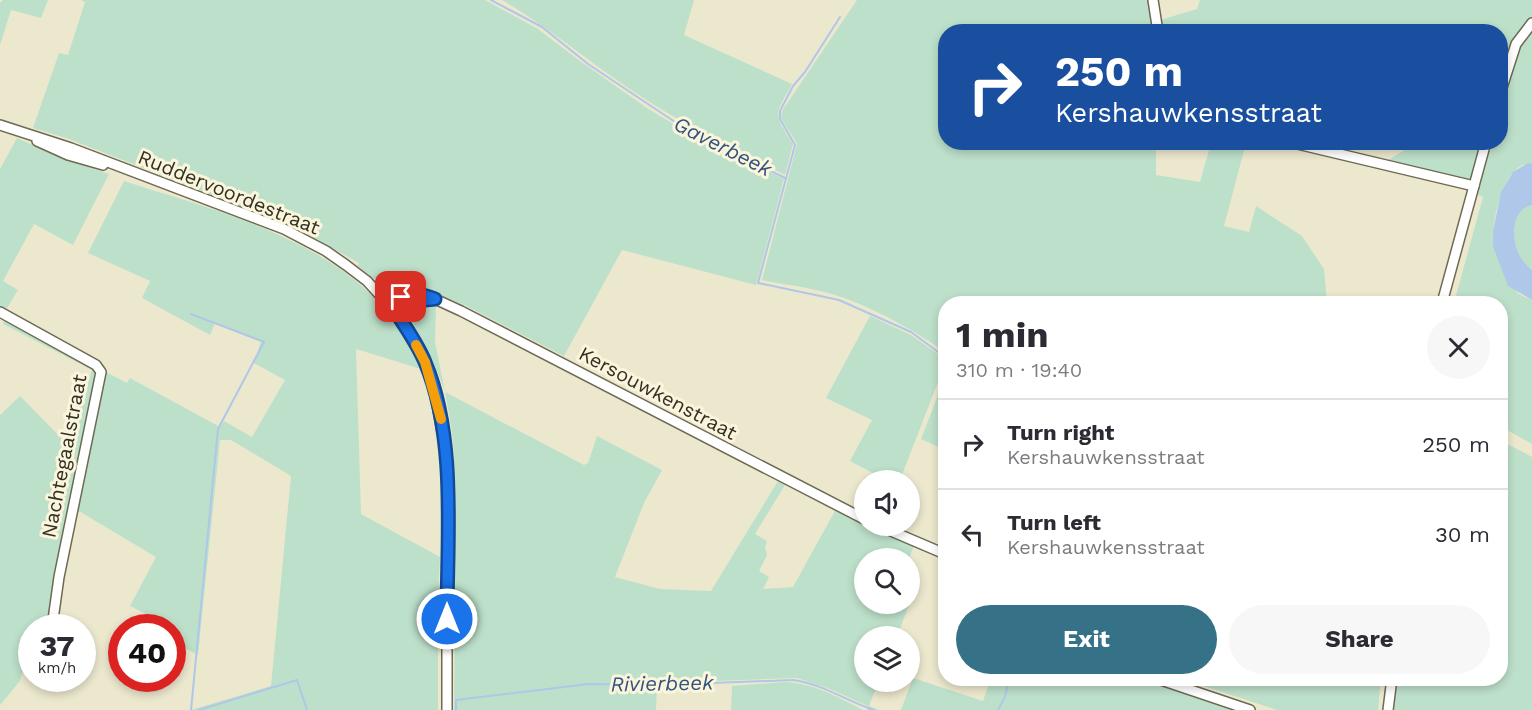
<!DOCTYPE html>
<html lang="en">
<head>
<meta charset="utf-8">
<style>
	:root { --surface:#fff; --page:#f7f7f7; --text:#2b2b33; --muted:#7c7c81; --line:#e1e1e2; --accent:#357288 }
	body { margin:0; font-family:"Work Sans",sans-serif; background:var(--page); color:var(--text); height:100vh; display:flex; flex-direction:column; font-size:22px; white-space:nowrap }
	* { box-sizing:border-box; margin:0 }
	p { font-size:20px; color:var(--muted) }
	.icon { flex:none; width:33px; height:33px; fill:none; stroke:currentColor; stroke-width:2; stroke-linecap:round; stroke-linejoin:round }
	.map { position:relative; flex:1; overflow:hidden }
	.sheet { position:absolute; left:938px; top:296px; width:570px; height:390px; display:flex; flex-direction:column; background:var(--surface); border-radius:24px; box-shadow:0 3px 9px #0003 }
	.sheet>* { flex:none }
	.top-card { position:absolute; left:938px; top:24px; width:570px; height:126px; border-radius:24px; box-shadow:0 3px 9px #0003; background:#1a4fa0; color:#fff; overflow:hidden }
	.fabs { position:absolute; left:854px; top:470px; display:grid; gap:12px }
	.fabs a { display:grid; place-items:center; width:66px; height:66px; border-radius:50%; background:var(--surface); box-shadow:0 3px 9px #0003; font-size:30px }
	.speed { position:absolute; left:18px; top:614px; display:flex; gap:12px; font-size:30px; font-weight:700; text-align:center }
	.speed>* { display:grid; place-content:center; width:78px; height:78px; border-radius:50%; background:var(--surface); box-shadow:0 3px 9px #0003; line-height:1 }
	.speed small { font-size:15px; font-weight:400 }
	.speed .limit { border:9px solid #d22; background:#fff; color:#111 }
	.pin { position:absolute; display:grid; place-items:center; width:51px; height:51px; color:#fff; margin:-26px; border-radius:12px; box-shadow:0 3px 9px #0006 }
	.me { position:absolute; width:66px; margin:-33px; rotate:0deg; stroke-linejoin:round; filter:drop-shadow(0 0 4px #0008) }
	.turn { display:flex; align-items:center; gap:21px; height:126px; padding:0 18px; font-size:27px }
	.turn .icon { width:78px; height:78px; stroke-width:2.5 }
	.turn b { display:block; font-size:42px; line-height:51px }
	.round { display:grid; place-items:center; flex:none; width:63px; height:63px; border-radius:32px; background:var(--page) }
	.summary { display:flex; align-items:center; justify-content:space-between; height:102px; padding:0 18px }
	h1 { font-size:36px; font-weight:700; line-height:45px }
	.button { display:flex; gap:12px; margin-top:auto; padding:12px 18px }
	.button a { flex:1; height:69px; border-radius:36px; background:var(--accent); color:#fff; font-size:24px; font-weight:700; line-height:69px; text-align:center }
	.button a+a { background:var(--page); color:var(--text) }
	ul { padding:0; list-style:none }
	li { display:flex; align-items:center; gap:18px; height:90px; padding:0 18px; border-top:2px solid var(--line) }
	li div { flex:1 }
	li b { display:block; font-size:22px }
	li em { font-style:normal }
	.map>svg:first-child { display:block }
	.green { fill:#bde0ca }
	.water { fill:#afc7e8 }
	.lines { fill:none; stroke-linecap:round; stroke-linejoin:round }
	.stream { stroke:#afc7e8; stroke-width:2 }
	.minor-casing { stroke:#6e6953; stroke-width:12 }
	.minor { stroke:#fff; stroke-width:9 }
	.route-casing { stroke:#114b97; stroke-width:15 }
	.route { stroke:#1a73e8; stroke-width:10 }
	.slow { stroke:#f59e0b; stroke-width:10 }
	.labels { text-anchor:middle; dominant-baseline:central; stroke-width:6; stroke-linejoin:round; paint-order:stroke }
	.street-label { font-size:20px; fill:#323026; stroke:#faf5db }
	.water-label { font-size:21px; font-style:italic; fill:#335480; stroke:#faf5db }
</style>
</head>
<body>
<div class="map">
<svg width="1532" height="710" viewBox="0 0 1532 710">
	<rect width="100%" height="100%" fill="#ece8ce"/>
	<g class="green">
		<path d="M3,0h45l-7,18 -30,-8 -11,35v-42z"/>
		<path d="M81,0h404l53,29 42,32 67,47 46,28 91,43 -28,106 -134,-35 -58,106 -100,-51 -38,-16 -33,5 -35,-28 1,-3 -63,-35 -227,-89 -36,-11 26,-75 9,2 17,-53z"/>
		<path d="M502,0h192l-10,35 108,49c-18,33 -19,28 1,60l-8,31c-57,-29 -115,-57 -167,-94 -39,-27 -75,-57 -116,-81z"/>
		<path d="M857,0h292l5,31 -209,1v110l211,1v32l44,7 11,-39h35l-22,83 25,6 7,-26 46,30 22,33 3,34h-382v49c-29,-20 -60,-38 -93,-51 -28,-12 -60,-15 -90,-21l35,-136 -16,-26 1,-7z"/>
		<path d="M1200,0h332v164c-29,-4 -41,60 -39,81 1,10 18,43 26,49 4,3 9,4 13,6v144l-32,-18v-123h-46l29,-106 -7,-3 3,-10 -93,-23 24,-14 2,-4 88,-1v-110h-338l-2,-12 37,-11z"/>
		<path d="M17,138l40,18 52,18 -36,71 -39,-21 -31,57 15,9 -13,21 -5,-3v-139z"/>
		<path d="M124,181c87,28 203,57 262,130 14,18 25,38 35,58l-65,-20 5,165 79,43 -2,42v111h-247l80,-24 20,-210 -60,-36h-11l-22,215 -25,-13 -1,-15h-7l1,-3 -36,-18 26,-49 -79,-47 29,-138 21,11 3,-5 90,49 4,-6 28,16 33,-57 -31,-17 7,-22 -46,-18 -5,12 -68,-37 8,-17 -62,-28z"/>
		<path d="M1532,205v65c-7,-6 -14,-15 -16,-24 -4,-16 -2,-37 16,-41z"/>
		<path d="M419,302l17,4 -1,36 10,50 139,73 4,-2 9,-27 65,34 -18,33 -29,74 45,12 51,2 67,-110 7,4 -30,49 12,7 -2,6 2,8 -8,16 10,6 -6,12 30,-2 43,-78 28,14v2h5l45,21 -5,12h-45v45h45v-10l4,2 -16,41h-33v45h15l-10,25 10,4h-12l1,-4 -38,-17 -33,-11 -140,5 -1,27h-202l2,-221 -4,-57 -7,-41 -12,-30 -17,-31 -6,-16 1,-4z"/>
		<path d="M6,316l93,51 -36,177 -10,40 -5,43h-16l-1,29h-5l-6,25 -20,24v-290l20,-19 44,45 15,-63 10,2 3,-10 -89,-46z"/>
		<path d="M870,316l41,19 34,24v5l-45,116h-14l-36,-19 22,-41 -46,-22z"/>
		<path d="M945,377v73l-24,-11z"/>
		<path d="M1500,440l32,17v253h-140l4,-32h104z"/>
		<path d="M913,678l70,23 8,-23h149l96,32h-335z"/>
		<path d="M1179,678h202l-3,32h-101z"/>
		<path d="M785,682c28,1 53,15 78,28h-132l1,-24z"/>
	</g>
	<path class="water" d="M1528,163l4,1v41c-18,4 -20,25 -16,41 2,9 9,18 16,24v30l-24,-14 -15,-39v-16l8,-39 12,-20z"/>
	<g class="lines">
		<g class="stream">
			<path d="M491,0l51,27 46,37 96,64 101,50"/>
			<path d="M840,17l-35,55 -12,14 -13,25v8l15,26 -37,138 81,17 72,32 34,25"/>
			<path d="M191,314l73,28 -46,87 -27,281"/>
			<path d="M199,710l98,-30 10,30"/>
			<path d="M456,710v-10l133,-16 70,1 134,-5c29,4 54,21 81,30"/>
			<path d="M998,710l7,-13 4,-19"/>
		</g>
		<g class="minor-casing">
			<g id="minor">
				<path d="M1153,0l5,32"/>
				<path d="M1500,94l16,-50 16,-21"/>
				<path d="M0,125l71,23 213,81 42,22 20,14 21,16 30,33 28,48 10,31 12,66v251"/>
				<path d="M37,141l31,14 35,10"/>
				<path d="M1289,142l185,44"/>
				<path d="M435,299l26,12 403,208"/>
				<path d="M389,303c17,-8 27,-12 46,-4l-20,2 -18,13"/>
				<path d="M1442,303l44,-161"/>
				<path d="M0,312l96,53 5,7 -42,205 -7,50"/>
				<path d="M877,525l68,29"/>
				<path d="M1155,678l95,32"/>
				<path d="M1388,710l4,-32"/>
			</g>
		</g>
		<use href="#minor" class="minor"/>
	</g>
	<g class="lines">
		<g class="route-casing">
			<path id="route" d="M401,297c13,-5 21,-3 34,2l-20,2 -18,13c10,15 21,31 28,48 32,76 22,176 22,257"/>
		</g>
		<use href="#route" class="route"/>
		<path class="slow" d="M416,345l9,17 16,57"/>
	</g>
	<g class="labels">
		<g class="street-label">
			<text transform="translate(229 192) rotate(22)">Ruddervoordestraat</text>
			<text transform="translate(658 393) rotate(28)">Kersouwkenstraat</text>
			<text transform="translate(64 456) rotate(-79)">Nachtegaalstraat</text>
		</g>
		<g class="water-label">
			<text transform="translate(723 146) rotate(27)">Gaverbeek</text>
			<text transform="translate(662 683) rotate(-1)">Rivierbeek</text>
		</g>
	</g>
</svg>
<div class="fabs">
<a><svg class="icon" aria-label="sound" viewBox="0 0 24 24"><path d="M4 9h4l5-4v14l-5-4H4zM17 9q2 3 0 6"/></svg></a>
<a><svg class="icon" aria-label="search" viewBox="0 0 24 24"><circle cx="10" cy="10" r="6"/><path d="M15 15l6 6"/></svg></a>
<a><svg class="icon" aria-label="layers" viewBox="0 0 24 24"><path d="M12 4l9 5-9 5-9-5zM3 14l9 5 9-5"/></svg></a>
</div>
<div class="speed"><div>37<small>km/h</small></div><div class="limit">40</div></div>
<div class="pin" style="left:401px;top:297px;background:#d93025"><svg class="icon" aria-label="arrive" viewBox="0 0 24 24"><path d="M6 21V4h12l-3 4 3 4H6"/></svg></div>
<svg class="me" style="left:447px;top:619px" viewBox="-20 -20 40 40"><circle r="17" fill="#1a73e8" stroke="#fff" stroke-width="3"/><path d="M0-11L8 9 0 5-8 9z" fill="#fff"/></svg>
<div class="top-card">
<div class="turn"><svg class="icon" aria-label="right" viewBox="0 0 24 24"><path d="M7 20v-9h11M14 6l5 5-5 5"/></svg><div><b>250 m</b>Kershauwkensstraat</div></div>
</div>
<section class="sheet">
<div class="summary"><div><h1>1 min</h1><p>310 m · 19:40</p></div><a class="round"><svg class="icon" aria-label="close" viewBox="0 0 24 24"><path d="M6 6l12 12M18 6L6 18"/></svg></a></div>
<ul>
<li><svg class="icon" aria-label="right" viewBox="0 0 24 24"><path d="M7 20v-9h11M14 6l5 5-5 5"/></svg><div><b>Turn right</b><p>Kershauwkensstraat</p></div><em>250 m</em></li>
<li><svg class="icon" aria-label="left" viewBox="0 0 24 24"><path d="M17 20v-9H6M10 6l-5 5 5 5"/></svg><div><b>Turn left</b><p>Kershauwkensstraat</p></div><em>30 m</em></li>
</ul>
<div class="button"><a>Exit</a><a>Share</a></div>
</section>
</div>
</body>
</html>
